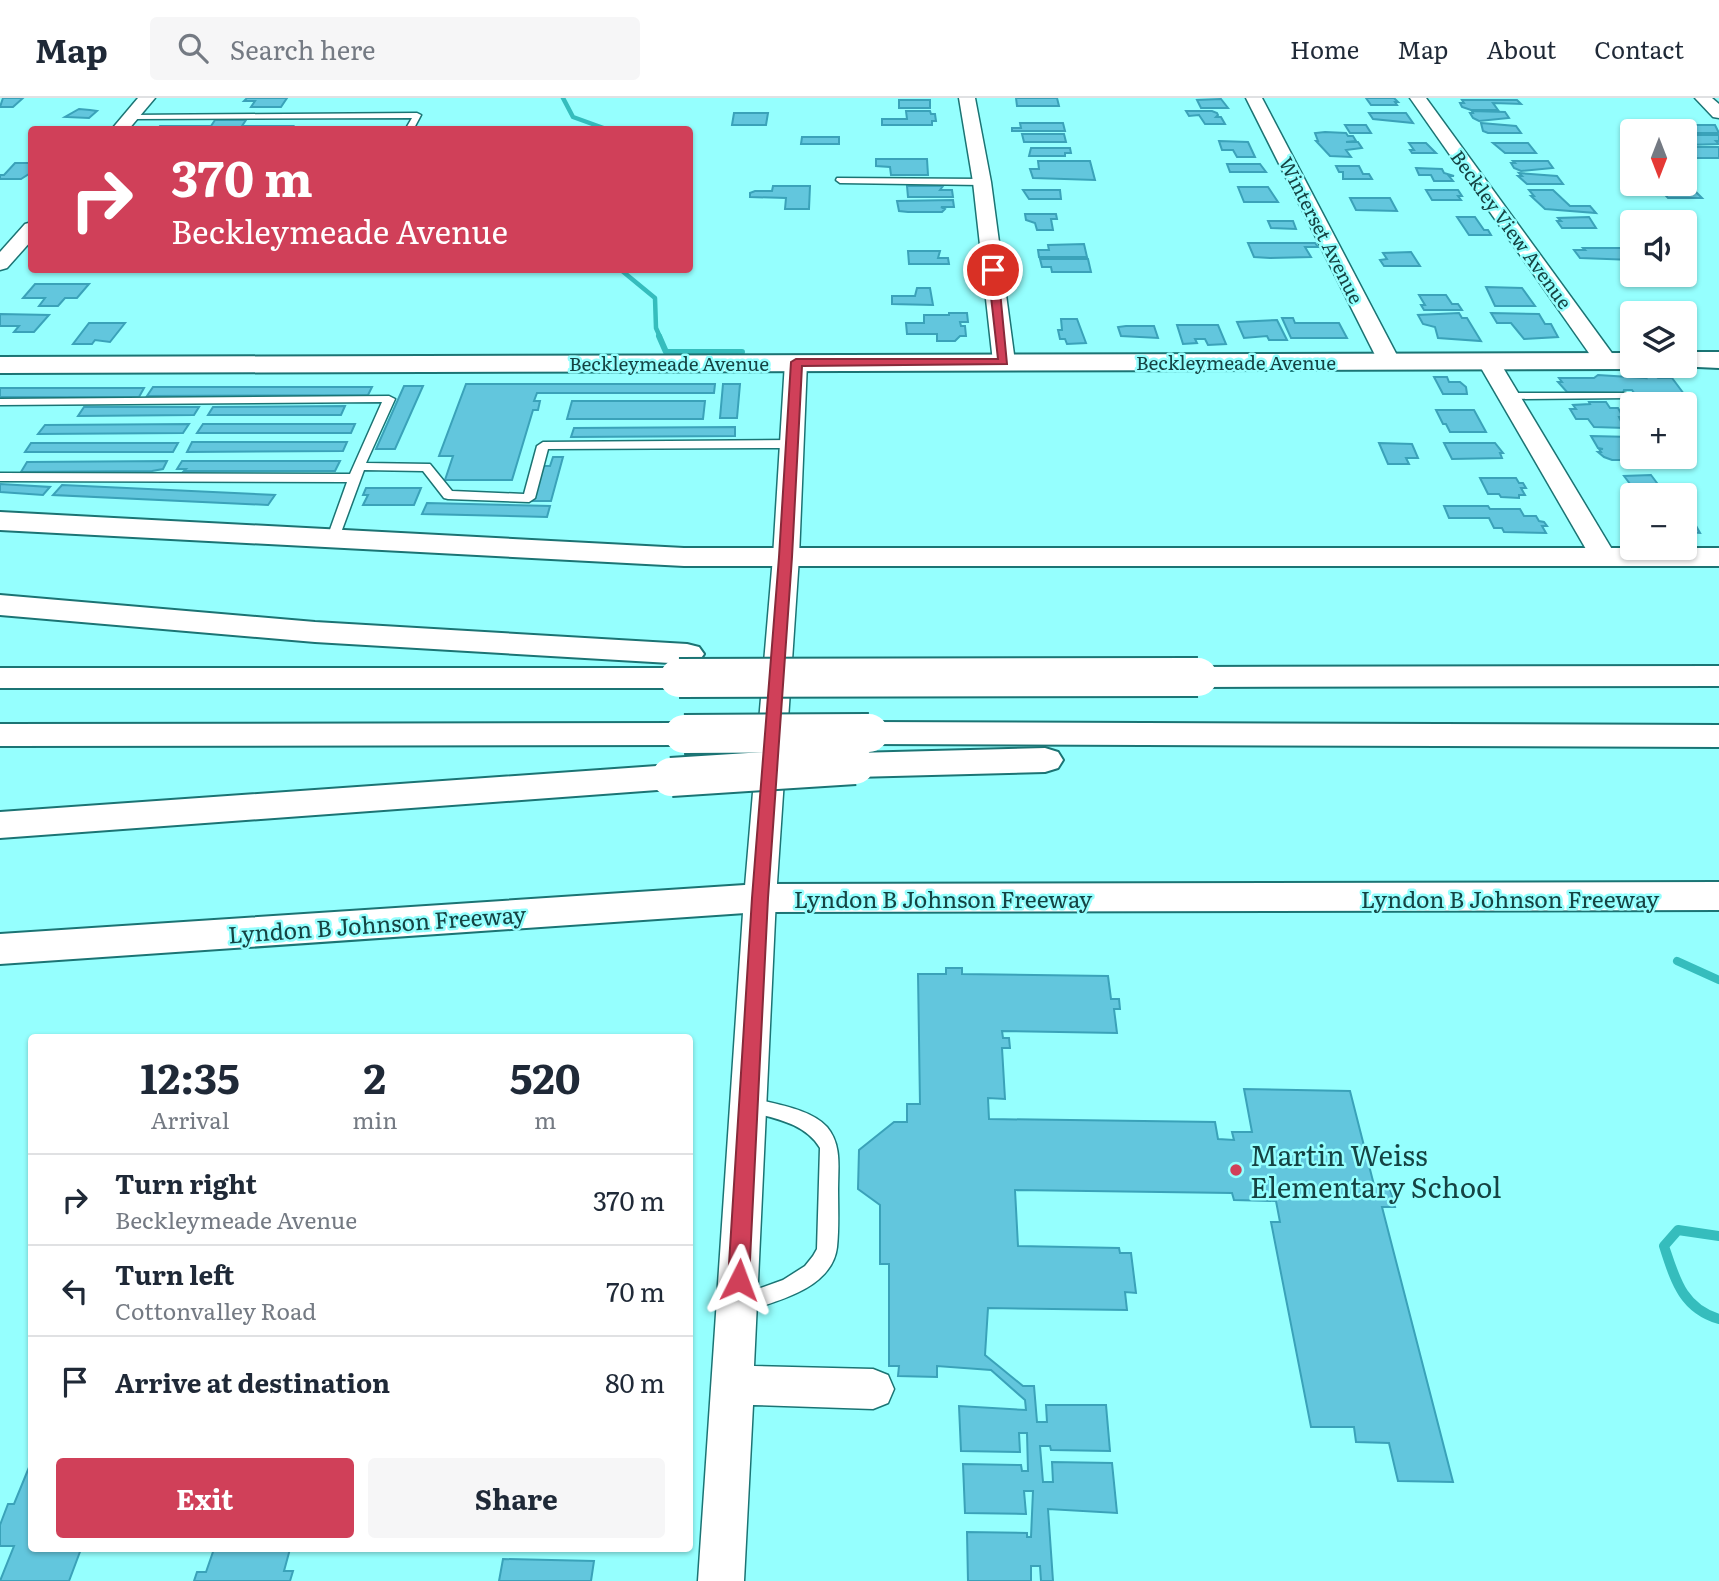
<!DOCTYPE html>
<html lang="en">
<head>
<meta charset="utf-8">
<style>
	:root { --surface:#fff; --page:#f6f6f7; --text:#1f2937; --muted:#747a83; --line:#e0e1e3; --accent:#d04059 }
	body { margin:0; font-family:Literata,serif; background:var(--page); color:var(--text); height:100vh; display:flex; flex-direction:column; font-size:26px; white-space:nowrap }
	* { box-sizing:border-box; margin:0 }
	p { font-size:23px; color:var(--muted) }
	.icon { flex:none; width:38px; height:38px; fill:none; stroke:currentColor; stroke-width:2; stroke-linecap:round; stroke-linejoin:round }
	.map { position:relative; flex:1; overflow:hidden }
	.details { position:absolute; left:28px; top:936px; width:665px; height:518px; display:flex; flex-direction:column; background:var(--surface); border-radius:7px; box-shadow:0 2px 5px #0004 }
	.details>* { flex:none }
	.top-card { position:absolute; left:28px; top:28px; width:665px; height:147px; border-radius:7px; box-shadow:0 2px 5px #0004; background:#d04059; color:#fff; overflow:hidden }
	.needle { width:46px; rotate:180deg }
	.tools { position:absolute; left:1620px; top:21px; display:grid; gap:14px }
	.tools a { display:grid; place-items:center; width:77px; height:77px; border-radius:7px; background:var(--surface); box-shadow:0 2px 5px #0004; font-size:35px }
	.pin { position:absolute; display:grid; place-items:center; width:60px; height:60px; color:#fff; margin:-30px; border:4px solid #fff; border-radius:50%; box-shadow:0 2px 7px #0007 }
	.me { position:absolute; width:77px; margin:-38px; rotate:3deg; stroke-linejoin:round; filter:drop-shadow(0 0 5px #0008) }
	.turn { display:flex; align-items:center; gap:24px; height:147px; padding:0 28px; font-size:32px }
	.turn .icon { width:91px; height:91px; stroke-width:2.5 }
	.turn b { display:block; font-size:49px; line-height:60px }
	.eta { display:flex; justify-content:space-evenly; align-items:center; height:119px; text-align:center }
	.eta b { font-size:42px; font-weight:700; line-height:49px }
	.cta { display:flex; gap:14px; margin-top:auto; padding:14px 28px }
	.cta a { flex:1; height:80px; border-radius:7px; background:var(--accent); color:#fff; font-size:28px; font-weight:700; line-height:80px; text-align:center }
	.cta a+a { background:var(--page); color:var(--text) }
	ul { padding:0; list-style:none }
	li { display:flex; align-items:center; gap:21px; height:91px; padding:0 28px; border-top:2px solid var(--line) }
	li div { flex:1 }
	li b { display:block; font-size:26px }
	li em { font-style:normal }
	header { display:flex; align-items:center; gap:42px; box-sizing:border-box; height:98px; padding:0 35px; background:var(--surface); border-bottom:2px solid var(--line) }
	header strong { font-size:33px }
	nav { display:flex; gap:38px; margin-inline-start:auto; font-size:24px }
	.search { width:490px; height:63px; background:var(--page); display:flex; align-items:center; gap:18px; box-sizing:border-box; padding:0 24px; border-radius:7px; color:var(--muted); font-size:26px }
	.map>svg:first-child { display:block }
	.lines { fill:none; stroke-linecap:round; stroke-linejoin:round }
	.stream-far3 { stroke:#35bdbd; stroke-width:4.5 }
	.stream-far2 { stroke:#35bdbd; stroke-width:6 }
	.stream-far1 { stroke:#35bdbd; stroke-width:8 }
	.stream { stroke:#35bdbd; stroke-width:10 }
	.building { fill:#62c6dd; stroke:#3aa2b9; stroke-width:2 }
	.service-casing { stroke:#1b7474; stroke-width:3 }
	.minor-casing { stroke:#1b7474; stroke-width:3 }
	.tertiary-casing { stroke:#1b7474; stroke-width:4 }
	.secondary-casing { stroke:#1b7474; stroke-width:4 }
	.motorway-casing { stroke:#1b7474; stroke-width:4 }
	.service { fill:#fff; fill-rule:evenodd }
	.minor { fill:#fff; fill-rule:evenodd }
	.tertiary { fill:#fff; fill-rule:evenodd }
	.secondary { fill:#fff; fill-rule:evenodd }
	.motorway { fill:#fff; fill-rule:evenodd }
	.motorway-bridge-casing { stroke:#1b7474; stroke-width:42; stroke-linecap:butt }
	.motorway-bridge { stroke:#fff; stroke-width:38 }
	.route { fill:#d04059; stroke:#872a3a; stroke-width:2 }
	.poi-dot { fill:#d04059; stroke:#95fffe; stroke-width:2.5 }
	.labels { text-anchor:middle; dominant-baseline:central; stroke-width:5; stroke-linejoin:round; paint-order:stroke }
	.far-street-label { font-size:19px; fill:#154343; stroke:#95fffe }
	.street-label { font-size:23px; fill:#154343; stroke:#95fffe }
	.near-poi-label { font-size:28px; fill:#154343; stroke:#95fffe; text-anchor:start }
</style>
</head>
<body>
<header>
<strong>Map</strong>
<div class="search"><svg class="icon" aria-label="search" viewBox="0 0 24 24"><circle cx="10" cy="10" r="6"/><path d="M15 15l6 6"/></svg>Search here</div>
<nav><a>Home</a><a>Map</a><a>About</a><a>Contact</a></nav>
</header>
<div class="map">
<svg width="1719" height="1483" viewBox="0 0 1719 1483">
	<rect width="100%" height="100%" fill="#95fffe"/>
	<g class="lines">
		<g class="stream-far3">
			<path d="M563,0l10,19 36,13"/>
			<path d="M621,172l34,28 1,30 4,9"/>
		</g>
		<path class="stream-far2" d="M659,238l7,16h76"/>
		<path class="stream-far1" d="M1677,863l42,19"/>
		<path class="stream" d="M1719,1138l-41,-6 -14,16c11,33 18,62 55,73"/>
	</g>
	<g class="building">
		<path d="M3,0h20l-10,9h-13z"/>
		<path d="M247,0h40l-6,9h-30l4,-6h-11z"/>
		<path d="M1016,0h41l2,8h-42z"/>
		<path d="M1366,0h28l4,4h-3l2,3h-26z"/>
		<path d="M1221,1l7,9h-27l-4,-8z"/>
		<rect x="899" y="2" width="31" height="8"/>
		<path d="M1462,2h55l4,4 -28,-1 5,7h-27l-9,-3 -2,-4h4z"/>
		<path d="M79,11l11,1 7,1 -8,7 -24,-1z"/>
		<path d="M906,13h24l1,3h4l1,7h-4v4h-50v-6h25z"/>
		<path d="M1186,13h26l5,2 1,2 -2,2h5l4,7h-20l-6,-9 -10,1z"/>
		<path d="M1472,13l33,1 4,6 -30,3 -6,-3 -3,-5h3z"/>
		<path d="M734,15h34l-2,12h-34z"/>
		<path d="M1369,15h37l7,10 -40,-4z"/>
		<path d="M215,22h31l-4,6h51l-3,4h-133l3,-4h51z"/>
		<path d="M1020,25h43l2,8h-53v-3h9z"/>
		<path d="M1481,25l35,3 5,7h-33l-5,-2z"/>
		<path d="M1345,27h21l5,8h-21z"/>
		<path d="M1655,27h23l6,6h-23z"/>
		<path d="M1684,27h31l4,8h-27z"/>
		<path d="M1325,34l21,1 2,3h5l3,5 -10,1h12l4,6 -16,2 5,7 -21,-1 -14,-15h2l-3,-8z"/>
		<path d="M1022,36h42l2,8h-42z"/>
		<path d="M1685,37h34v6h-3l3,3 -32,1z"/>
		<path d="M802,39h37v7h-38z"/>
		<path d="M1219,43l29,1 7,15h-18l-4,-7h-11z"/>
		<path d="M1409,45h17l10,10h-24l-2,-3h4z"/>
		<path d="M1493,45h35l8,10h-31z"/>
		<path d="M1687,49h32v11h-29l-3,-3h8z"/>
		<path d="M1031,50h39l1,5h-6v3h-36z"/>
		<path d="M876,61h51l1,16h-37l-1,-8 -14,-1z"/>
		<path d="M1038,63h52l5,19 -62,-2 -3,-9h9z"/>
		<path d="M1513,63h35l5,7 -32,3 -7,-3 -3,-5h4z"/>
		<path d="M15,65h17v9l-11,7h-21v-4h4z"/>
		<path d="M1227,66h33l6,8h-36z"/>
		<path d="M1336,68h23l4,8h6l3,5h-29v-7h-4z"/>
		<path d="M1416,70l26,1 2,4 10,3h-5l4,5h-19l-3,-6h-12z"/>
		<path d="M1519,75l38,3 6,8h-36l-9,-8h4z"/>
		<path d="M773,88h37l-1,23h-24l1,-11 -36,-1v-4l5,-2h17z"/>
		<path d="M907,88h36l-3,4h12l1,7h-45z"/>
		<path d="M1238,89h30l10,15h-34z"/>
		<path d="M1658,89h33l11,11h-34z"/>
		<path d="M1023,92h37l1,9h-32z"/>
		<path d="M1426,92h32l4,6h-4l3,4h-29z"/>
		<path d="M1529,92h24l17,16h20l6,7 -51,-4 -14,-13h3z"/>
		<path d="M1350,100h40l7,13 -41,-1z"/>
		<path d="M953,102l1,7h-13l4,2 -3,3h-34l-9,-1 -2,-10z"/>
		<path d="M1025,116h31l1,5h-6l2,11h-16l-2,-7 -9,-3z"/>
		<path d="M1457,119h18l9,13h4l3,5h-22z"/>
		<path d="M1589,119l7,11h-34l-5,-7h4l-3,-3z"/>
		<path d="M1268,123h25l3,8 -25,-1z"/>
		<path d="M1248,145h67l3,4h-13l6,10 -41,1 -16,-1z"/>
		<path d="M1084,146l3,13h-48l-1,-7h11l-1,-5z"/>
		<path d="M1583,150h50v12l-53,-2 -6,-8h11z"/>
		<path d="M908,153h32l-2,7h10l1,6h-40z"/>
		<path d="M1411,154l9,14h-36l-4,-6 7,-1 -4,-6z"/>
		<path d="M1040,161h48l3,13h-39l-1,-5h-9z"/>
		<path d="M71,172h58l-2,2h-58z"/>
		<path d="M35,186h54l-12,14h-12l-7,8h-19l6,-8h-22z"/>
		<path d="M1486,189l36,1 13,18h-40z"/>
		<path d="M917,190h13l3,17 -41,-1v-8h23z"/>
		<path d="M1419,197h27l6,9h6l4,6h-38l-3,-5h4z"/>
		<path d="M949,215h18l1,9h-8l1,4h4l1,10h-6l-5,5h-18v-7h-30l-1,-11h18v-8h25z"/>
		<path d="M1459,215l3,5h5l14,23 -43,-3 -3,-11 -12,-3 -5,-9z"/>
		<path d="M1491,215l48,1 6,10h6l7,13 -34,2 -13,-16h-14z"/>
		<path d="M0,216l49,1 -15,17h-20l5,-6h-19z"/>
		<path d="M1282,220h11l2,5h44l8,15h-56z"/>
		<path d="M1061,221h16l9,24 -19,1 -2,-5h-5l-2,-9h4z"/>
		<path d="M1277,222l10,20h-18l-2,-4 -23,2 -7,-16z"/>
		<path d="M89,225h36l-15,19 -15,-2 -3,4h-19z"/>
		<path d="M1177,227h41l8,19 -18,1 -3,-6h-10l2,4 -14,1z"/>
		<path d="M1126,228h28l4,12 -37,-2 -3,-9z"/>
		<path d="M1642,275h11l5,5h14l15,20 -48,2 -7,-10h-8l-1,3 -56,-1 -9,-10h4l-3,-4h35l4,-3 48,3z"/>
		<path d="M1434,279h13l2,5h11l6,5 1,7h-24z"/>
		<path d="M466,286h249l-1,9h-177l-3,8h6l-2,9h-5l-21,70h-67l8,-24h-14z"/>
		<path d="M723,286h17l-3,34h-17z"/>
		<path d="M404,288h19l-28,63h-19z"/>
		<path d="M153,289h219l-4,8 -221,1z"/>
		<path d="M0,290h144l-5,9h-139z"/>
		<path d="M572,303h133l-2,18h-136z"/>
		<path d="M1589,304h17l4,6h8l5,9h-4l5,11 -30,-1 -6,-8h-12l-6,-10h6l-3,-4 17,-1z"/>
		<path d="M345,308l-4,9h-133l5,-8z"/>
		<path d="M84,309h115l-5,8 -116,1z"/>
		<path d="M1436,312h38l12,22h-36l-4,-8h-3z"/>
		<path d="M189,326l-6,9 -145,1 7,-9z"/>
		<path d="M203,326h152l-4,9h-154z"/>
		<path d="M735,329v9l-164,1 3,-9z"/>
		<path d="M1591,338l41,1 1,20h12l2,3h-35l-8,-3 -6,-5h3l-2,-3h4l-5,-1z"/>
		<path d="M192,344h155l-4,9 -156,1z"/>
		<path d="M31,345h147l-5,9h-148z"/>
		<path d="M1379,345l33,1 6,14h-12l3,6h-21z"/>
		<path d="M1444,345h51l8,10h-3l2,5 -50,1z"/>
		<path d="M553,359h10l-12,44h-19l11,-35h7z"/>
		<path d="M167,363l-4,8 -11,2 -131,1 6,-10z"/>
		<path d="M182,363h158l-5,10h-151l2,-2h-9z"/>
		<path d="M1651,377l12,16h6l4,4 -36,-2 -13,-17z"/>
		<path d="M1480,380h36l3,5h4l3,5h-5l4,7h-6v3l-18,-1 -2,-3h-11z"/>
		<path d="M0,386l50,3 -7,8 -43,-3z"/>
		<path d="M62,387l213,10 -7,10 -215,-10z"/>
		<path d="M366,390h55l-7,17h-51l5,-10h-5z"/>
		<path d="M427,405l123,3 -3,11 -125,-3z"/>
		<path d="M1444,408h44l2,3h30l4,7h12l3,5 5,1 3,4h-5l4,7 -42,-1 -2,-4h-8l-5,-10h-40z"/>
		<path d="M1685,418l6,1 9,16 -15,-1z"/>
		<path d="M946,870h16v6l146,2 3,23h8l1,10h-6l3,24 -115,-2 1,7h6l1,10h-8l3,51 -17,-1 1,21 226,3 3,17 16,1 -2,-8h20l-8,-43 106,2 24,94h15l6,22h-13l71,275 -55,-1 -9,-38 -33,-1 -2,-15h-43l-40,-205h9l-4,-21 -42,-1 -2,-7 -217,-3 3,56 101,2 1,5h11l5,40 -11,-1 2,18 -139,-2 -3,47 38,31h11l3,36h10l-1,-17h60l4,46 -59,-1 -1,-4h-10l3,36h10l-1,-20 60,1 5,50 -69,-4 5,72h-12l-1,-15h-9v15h-63l-1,-49 60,1v4h4l2,-46h-9l2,23 -61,-1 -2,-49 58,1 1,6h6l-1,-38h-8l1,19 -59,-1 -2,-45 67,4 -1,-10 -34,-30 -54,-4v11l-39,-1 1,-10h-10v-102h-9v-59l-22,-16 1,-39 35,-28h13v-18h13l-2,-130h28z"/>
		<path d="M32,1362v89h49l-12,32h-69l14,-35h-14v-21l8,-21h6z"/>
		<path d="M214,1451h76l-6,22h9l-3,10h-96l3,-9h9z"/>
		<path d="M503,1461l91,2 -3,20h-92z"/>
	</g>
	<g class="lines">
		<g class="service-casing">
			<g id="service">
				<path d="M417,15l4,2 -8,15h-8l7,-12 -282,1 -4,-2 4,-2z"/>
				<path d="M837,80l145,1 4,3 -4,3 -142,-2 -4,-3z"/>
				<path d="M1625,295l4,1v4l-120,1 -6,-3 6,-3z"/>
				<path d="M389,298l6,3 -29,64 64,1 22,27 72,3 13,-48 6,-4 249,-2 6,4 -6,4 -244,1 -13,49 -6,4 -81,-3 -4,-1 -21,-27 -59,-1 -25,68 -6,4 -6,-4 20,-56 -347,-1v-8l350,1 32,-72 -382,3v-6z"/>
				<path d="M748,999c24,7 62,11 79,30 15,18 11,40 11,62 0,19 1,39 -1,58 -5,43 -64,55 -97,66l-7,-3 -3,-6 3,-6 50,-18 22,-14 8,-10 4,-7 3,-101c-16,-27 -51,-30 -79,-39l-2,-5 2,-5z"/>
			</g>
		</g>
		<g class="minor-casing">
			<g id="minor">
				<path d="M138,0h17l-27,32h-17z"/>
				<path d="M959,0h16l16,84 24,180 -3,5h-16l-3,-5 -20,-180z"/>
				<path d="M1246,0h16l138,263 -3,5h-16l-3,-5z"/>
				<path d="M1410,0h16l188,258 3,5 -3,5h-16z"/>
				<path d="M1695,0h17l7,6v14l-6,-1z"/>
				<path d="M32,124v18l-25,28 -7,2v-18l25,-28z"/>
				<path d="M1488,257l8,1 120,200 -4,5 -9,3 -9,-3 -4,-5 -113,-195 3,-5z"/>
				<path d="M796,258l8,1 3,5 -8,195 -23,341 -22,468 119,3 15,6 6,14 -6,14 -15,6 -120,-4 -9,176h-46l46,-683 29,-341 12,-195 3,-5z"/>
			</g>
		</g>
		<g class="tertiary-casing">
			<g id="tertiary">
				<path d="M1685,254h34v16l-43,-2h9z"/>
				<path d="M1633,255v13l9,1 -9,2 -1633,4v-16z"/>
			</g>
		</g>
		<g class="secondary-casing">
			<g id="secondary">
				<path d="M0,414l684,36h1035v18h-1035l-684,-36z"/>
				<path d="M1719,784v28l-959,2 -760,52v-30l760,-50z"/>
			</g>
		</g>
		<g class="motorway-casing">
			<g id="motorway">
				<path d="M0,497l315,27 372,22 12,3 5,7 -5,7 -12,3 -372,-22 -315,-27z"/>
				<path d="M1719,568v20l-521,1 -12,-3 -5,-7 5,-7 12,-3z"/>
				<path d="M0,570h673l12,3 5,7 -5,7 -12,3h-673z"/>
				<path d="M869,624l850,3v22l-850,-3 -13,-3 -5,-8 5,-8z"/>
				<path d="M684,625l13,3 5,8 -5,8 -13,3 -684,1v-22z"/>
				<path d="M1045,650l13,4 5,8 -5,8 -13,4 -190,5 -13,-4 -5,-8 5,-8 13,-4z"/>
				<path d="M671,667l13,3 5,9 -5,9 -13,3 -671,49v-26z"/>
			</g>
		</g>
		<use href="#service" class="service"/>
		<use href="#minor" class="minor"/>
		<use href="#tertiary" class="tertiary"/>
		<use href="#secondary" class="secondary"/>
		<use href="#motorway" class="motorway"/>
		<g class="motorway-bridge-casing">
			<g id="motorway-bridge">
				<path d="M679,580l519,-1"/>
				<path d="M684,636l185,-1"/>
				<path d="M671,679l184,-12"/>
			</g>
		</g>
		<use href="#motorway-bridge" class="motorway-bridge"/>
	</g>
	<path class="route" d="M993,169l5,3 9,94 -205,2 -10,191 -24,341 -19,382 -3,6 -7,3 -8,-3 -3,-6 24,-382 27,-341 12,-195 5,-3h202l-10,-89z"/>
	<circle class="poi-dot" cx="1236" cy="1072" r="7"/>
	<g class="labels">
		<g class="far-street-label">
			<text transform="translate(1512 131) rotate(54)">Beckley View Avenue</text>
			<text transform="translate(1322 132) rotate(63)">Winterset Avenue</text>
			<text x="1236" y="264">Beckleymeade Avenue</text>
			<text x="669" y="265">Beckleymeade Avenue</text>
		</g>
		<g class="street-label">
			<text x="943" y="800">Lyndon B Johnson Freeway</text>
			<text x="1510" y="800">Lyndon B Johnson Freeway</text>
			<text transform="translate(377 825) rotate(-4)">Lyndon B Johnson Freeway</text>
		</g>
		<g class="near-poi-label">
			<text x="1250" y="1056">Martin Weiss<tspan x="1250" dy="32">Elementary School</tspan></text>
		</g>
	</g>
</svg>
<div class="tools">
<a><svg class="needle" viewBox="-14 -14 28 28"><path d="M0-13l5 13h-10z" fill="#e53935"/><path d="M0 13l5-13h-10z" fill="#747a83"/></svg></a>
<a><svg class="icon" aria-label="sound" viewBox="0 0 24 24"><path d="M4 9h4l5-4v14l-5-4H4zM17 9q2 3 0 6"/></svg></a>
<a><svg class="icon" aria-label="layers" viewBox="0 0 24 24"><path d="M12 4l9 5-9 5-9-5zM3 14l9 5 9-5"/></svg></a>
<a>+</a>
<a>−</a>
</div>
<div class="pin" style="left:993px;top:172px;background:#d93025"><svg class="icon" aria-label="arrive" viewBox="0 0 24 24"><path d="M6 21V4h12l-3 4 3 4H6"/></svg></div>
<svg class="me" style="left:739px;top:1182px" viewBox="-20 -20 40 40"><path d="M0-17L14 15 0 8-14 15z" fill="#d04059" stroke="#fff" stroke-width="4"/></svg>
<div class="top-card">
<div class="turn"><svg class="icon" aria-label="right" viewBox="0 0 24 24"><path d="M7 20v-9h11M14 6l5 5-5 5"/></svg><div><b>370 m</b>Beckleymeade Avenue</div></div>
</div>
<section class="details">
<div class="eta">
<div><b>12:35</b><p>Arrival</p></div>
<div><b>2</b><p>min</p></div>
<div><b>520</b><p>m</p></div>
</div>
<ul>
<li><svg class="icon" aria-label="right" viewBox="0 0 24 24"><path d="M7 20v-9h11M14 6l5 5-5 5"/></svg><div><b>Turn right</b><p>Beckleymeade Avenue</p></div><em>370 m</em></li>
<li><svg class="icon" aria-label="left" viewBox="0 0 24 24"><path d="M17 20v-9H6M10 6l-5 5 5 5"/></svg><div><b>Turn left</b><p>Cottonvalley Road</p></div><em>70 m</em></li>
<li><svg class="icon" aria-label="arrive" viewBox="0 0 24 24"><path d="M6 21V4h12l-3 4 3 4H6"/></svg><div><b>Arrive at destination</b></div><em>80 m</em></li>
</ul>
<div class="cta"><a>Exit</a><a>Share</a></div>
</section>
</div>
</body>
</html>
